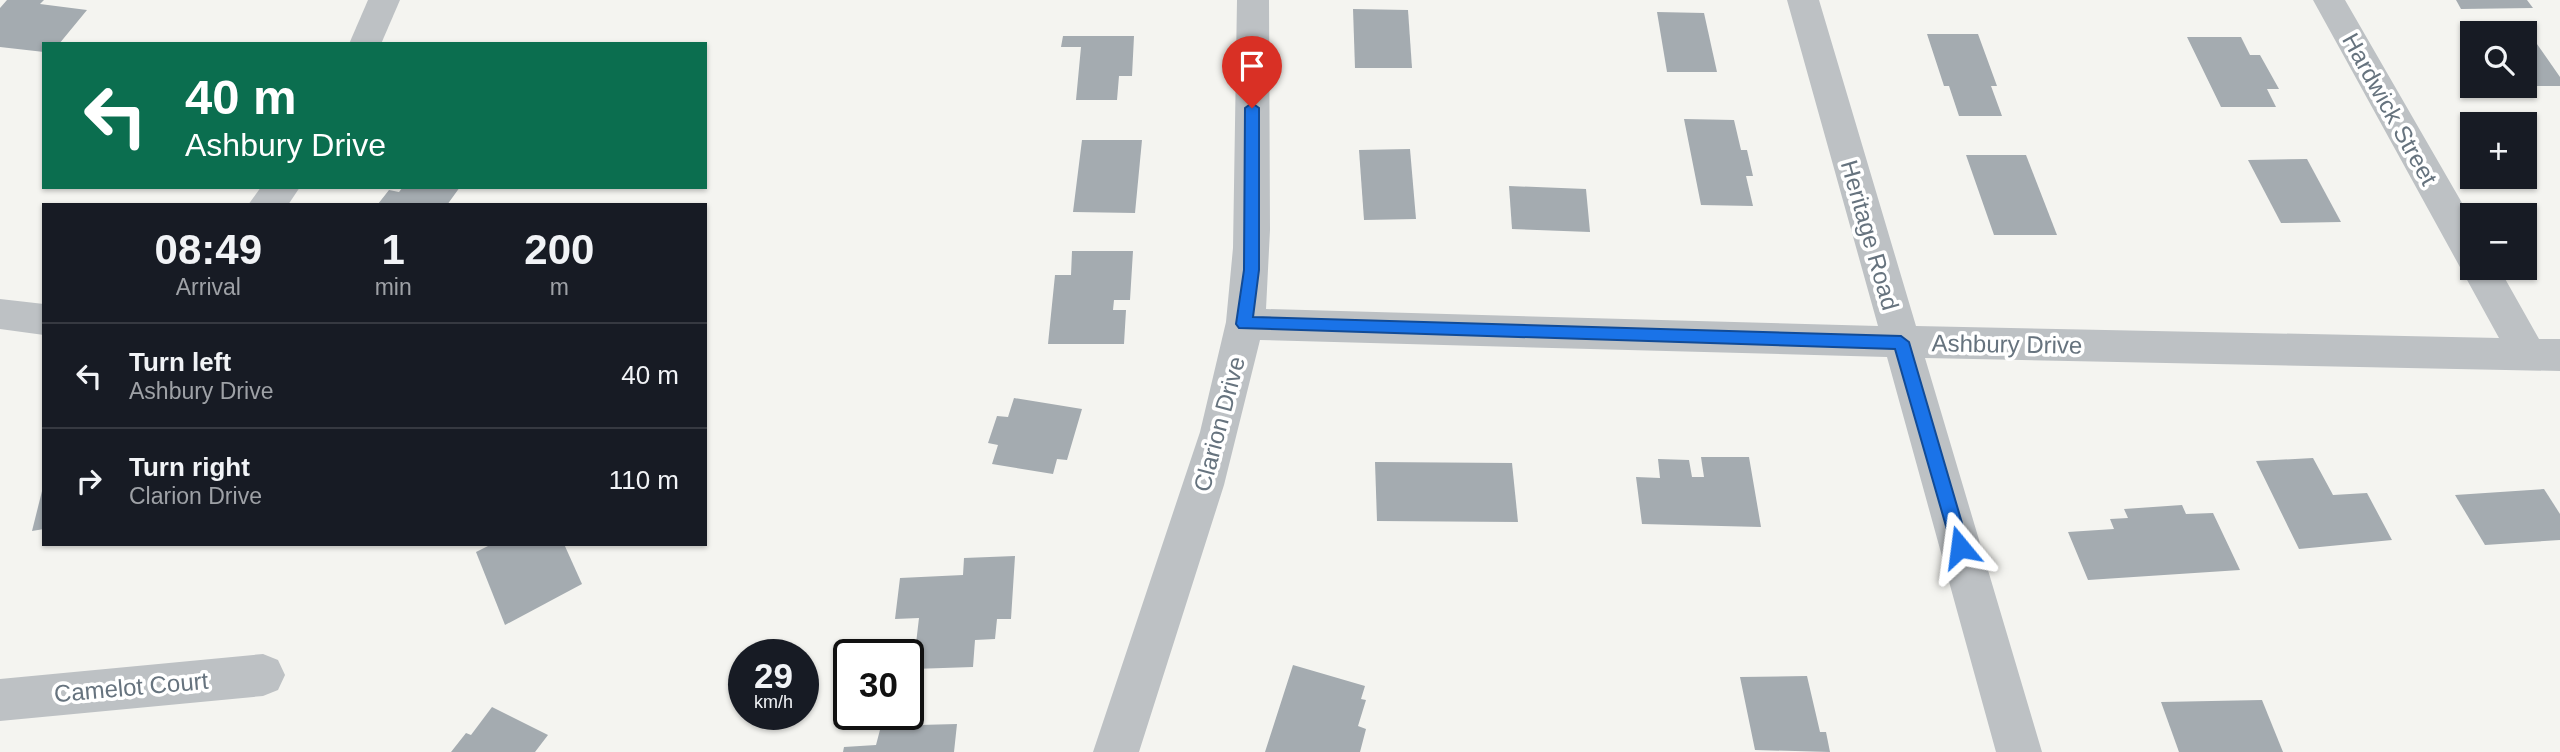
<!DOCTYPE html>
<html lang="en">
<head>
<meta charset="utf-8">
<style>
	:root { --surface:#171b24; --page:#242831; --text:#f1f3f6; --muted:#9ea1a6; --line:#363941 }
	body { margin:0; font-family:Helvetica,sans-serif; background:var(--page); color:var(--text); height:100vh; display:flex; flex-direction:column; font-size:26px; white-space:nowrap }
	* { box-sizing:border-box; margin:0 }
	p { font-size:23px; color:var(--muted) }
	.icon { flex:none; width:38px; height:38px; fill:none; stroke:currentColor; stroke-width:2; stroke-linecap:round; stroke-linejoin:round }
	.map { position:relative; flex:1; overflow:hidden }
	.sheet { position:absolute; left:42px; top:203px; width:665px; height:343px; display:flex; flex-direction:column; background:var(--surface); border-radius:0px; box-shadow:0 2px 5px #0004 }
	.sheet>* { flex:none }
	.hud { position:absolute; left:42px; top:42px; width:665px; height:147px; border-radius:0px; box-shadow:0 2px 5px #0004; background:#0b6e4f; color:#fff; overflow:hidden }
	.tools { position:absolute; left:2460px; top:21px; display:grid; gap:14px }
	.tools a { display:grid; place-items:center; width:77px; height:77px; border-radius:0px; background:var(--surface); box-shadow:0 2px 5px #0004; font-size:35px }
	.speed { position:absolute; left:728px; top:639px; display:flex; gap:14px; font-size:35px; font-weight:700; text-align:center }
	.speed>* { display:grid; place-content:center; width:91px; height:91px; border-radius:50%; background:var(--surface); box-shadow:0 2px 5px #0004; line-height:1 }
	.speed small { font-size:18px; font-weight:400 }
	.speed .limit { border:4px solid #111; border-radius:10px; background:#fff; color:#111 }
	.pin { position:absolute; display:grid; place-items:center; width:60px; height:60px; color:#fff; margin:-72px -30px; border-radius:50% 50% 50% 0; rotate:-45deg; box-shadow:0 0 7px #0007 }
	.pin .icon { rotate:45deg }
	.me { position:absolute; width:77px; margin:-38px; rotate:344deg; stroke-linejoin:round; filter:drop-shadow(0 0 5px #0008) }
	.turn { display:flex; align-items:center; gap:24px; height:147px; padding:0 28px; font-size:32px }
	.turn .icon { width:91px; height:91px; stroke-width:2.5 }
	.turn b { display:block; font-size:49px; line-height:60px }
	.eta { display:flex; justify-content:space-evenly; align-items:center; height:119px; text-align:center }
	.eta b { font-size:42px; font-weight:700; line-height:49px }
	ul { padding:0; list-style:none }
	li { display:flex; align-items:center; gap:21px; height:105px; padding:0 28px; border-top:2px solid var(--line) }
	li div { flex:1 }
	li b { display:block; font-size:26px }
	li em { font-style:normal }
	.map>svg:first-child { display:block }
	.building { fill:#a4abb0 }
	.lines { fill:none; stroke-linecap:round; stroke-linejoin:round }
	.minor { fill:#bdc1c4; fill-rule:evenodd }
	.route { fill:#1a73e8; stroke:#114b97; stroke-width:2 }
	.labels { text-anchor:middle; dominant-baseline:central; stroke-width:7; stroke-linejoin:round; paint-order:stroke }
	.street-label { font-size:24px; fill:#66737e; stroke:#fff }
</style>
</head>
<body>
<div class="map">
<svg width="2560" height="752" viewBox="0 0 2560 752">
	<rect width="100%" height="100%" fill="#f4f4f0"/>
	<g class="building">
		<path d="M7,0h37l-4,4 47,6 -28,34h-15v8l-44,-5v-39z"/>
		<path d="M2456,0h71l6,8 -72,1z"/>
		<path d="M1353,9l55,1 4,58h-57z"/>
		<path d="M1657,12l47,1 13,59h-50z"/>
		<path d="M2520,31h8l32,46v9h-35v-53z"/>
		<path d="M1927,34h51l19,52h-6l11,30h-43l-10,-30h-5z"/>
		<path d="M1063,36h71l-2,40h-13l-2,24h-41l5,-53h-20z"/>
		<path d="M2187,37h54l9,18h10l19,34h-12l9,18h-55z"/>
		<path d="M1684,119l50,1 7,30h6l6,26h-7l7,30 -52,-1z"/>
		<path d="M1082,140h60l-7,73 -62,-1z"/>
		<path d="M1410,149l6,70 -52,1 -5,-70z"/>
		<path d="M1966,155h60l31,80h-63z"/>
		<path d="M2307,159l34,63 -60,1 -33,-63z"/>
		<path d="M1509,186l77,3 4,43 -78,-3z"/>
		<path d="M403,187h57l-13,18 -69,-1 11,-14 10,2z"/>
		<path d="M1072,251h61l-3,49h-16l-1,10h13l-2,34h-76l7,-69h16z"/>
		<path d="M1014,398l68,11 -15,51 -10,-1 -4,15 -61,-10 6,-19 -10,-2 9,-27 11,1z"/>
		<path d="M1701,457h48l12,70 -119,-3 -6,-47 24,1 -2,-19 31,1 3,17h12z"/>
		<path d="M2313,458l20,37 34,-2 25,47 -93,9 -43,-88z"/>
		<path d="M1375,462l137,1 6,59 -141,-1z"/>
		<path d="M43,487l1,42 -12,2z"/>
		<path d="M2544,489l16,25v26l-75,5 -30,-50z"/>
		<path d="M2182,505l4,9 27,-1 27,57 -152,10 -20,-48 46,-3 -4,-10 18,-1 -4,-9z"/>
		<path d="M492,544h72l18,40 -77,41 -29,-73z"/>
		<path d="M1015,556l-4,63h-14l-2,20 -20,1 -2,27 -60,2 6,-51 -24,1 5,-41 63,-3 1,-17z"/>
		<path d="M1293,665l72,21 -4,13 5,1 -8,26 8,3 -6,23h-95z"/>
		<path d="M1807,676l13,56h6l4,20 -75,-2 -15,-73z"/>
		<path d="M2262,700l21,52h-104l-18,-50z"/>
		<path d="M492,707l56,28 -13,17h-84l15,-19 5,2z"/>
		<path d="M957,724l-3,28h-111l1,-5 32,-2 5,-19z"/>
	</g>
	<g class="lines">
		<g class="minor">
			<path d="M368,0h32l-19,44h-32z"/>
			<path d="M1237,0h32l1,230 -4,79 612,17 -91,-326h32l97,326 583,12 -186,-338h32l128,222v46h26l40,71h21v32l-635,-13 117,394h-46l-109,-395 -627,-17 -36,145 -85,267h-46l107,-320 26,-110 7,-74z"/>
			<path d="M261,187h39l-12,18h-40z"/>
			<path d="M0,299l44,5v31l-44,-6z"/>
			<path d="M263,654l15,6 7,15 -7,15 -15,6 -263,25v-42z"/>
		</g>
	</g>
	<path class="route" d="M1252,103l7,5v162l-6,47 648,19 8,6 60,205 -3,6 -6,2 -8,-8 -57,-198 -656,-21 -3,-4 8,-54 1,-162z"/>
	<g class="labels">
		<g class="street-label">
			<text transform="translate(2390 109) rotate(61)">Hardwick Street</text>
			<text transform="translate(1870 235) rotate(74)">Heritage Road</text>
			<text transform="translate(2007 344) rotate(1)">Ashbury Drive</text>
			<text transform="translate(1219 424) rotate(-75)">Clarion Drive</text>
			<text transform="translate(131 687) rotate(-5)">Camelot Court</text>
		</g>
	</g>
</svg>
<div class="tools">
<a><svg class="icon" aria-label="search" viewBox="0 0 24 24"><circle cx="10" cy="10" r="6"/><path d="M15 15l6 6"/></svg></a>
<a>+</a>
<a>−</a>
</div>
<div class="speed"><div>29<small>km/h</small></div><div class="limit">30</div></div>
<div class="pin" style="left:1252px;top:108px;background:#d93025"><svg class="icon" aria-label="arrive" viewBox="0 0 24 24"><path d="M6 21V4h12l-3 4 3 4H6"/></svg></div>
<svg class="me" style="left:1960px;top:547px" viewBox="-20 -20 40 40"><path d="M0-17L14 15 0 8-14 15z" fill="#1a73e8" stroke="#fff" stroke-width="4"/></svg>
<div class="hud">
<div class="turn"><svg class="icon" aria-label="left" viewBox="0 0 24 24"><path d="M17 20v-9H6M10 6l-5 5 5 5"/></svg><div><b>40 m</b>Ashbury Drive</div></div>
</div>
<section class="sheet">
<div class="eta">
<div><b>08:49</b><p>Arrival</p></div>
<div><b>1</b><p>min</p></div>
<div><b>200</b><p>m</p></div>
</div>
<ul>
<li><svg class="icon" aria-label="left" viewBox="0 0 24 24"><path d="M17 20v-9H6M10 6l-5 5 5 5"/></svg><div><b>Turn left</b><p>Ashbury Drive</p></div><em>40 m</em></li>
<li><svg class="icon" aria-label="right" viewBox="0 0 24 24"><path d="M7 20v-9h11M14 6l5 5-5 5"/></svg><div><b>Turn right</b><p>Clarion Drive</p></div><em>110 m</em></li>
</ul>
</section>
</div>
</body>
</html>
